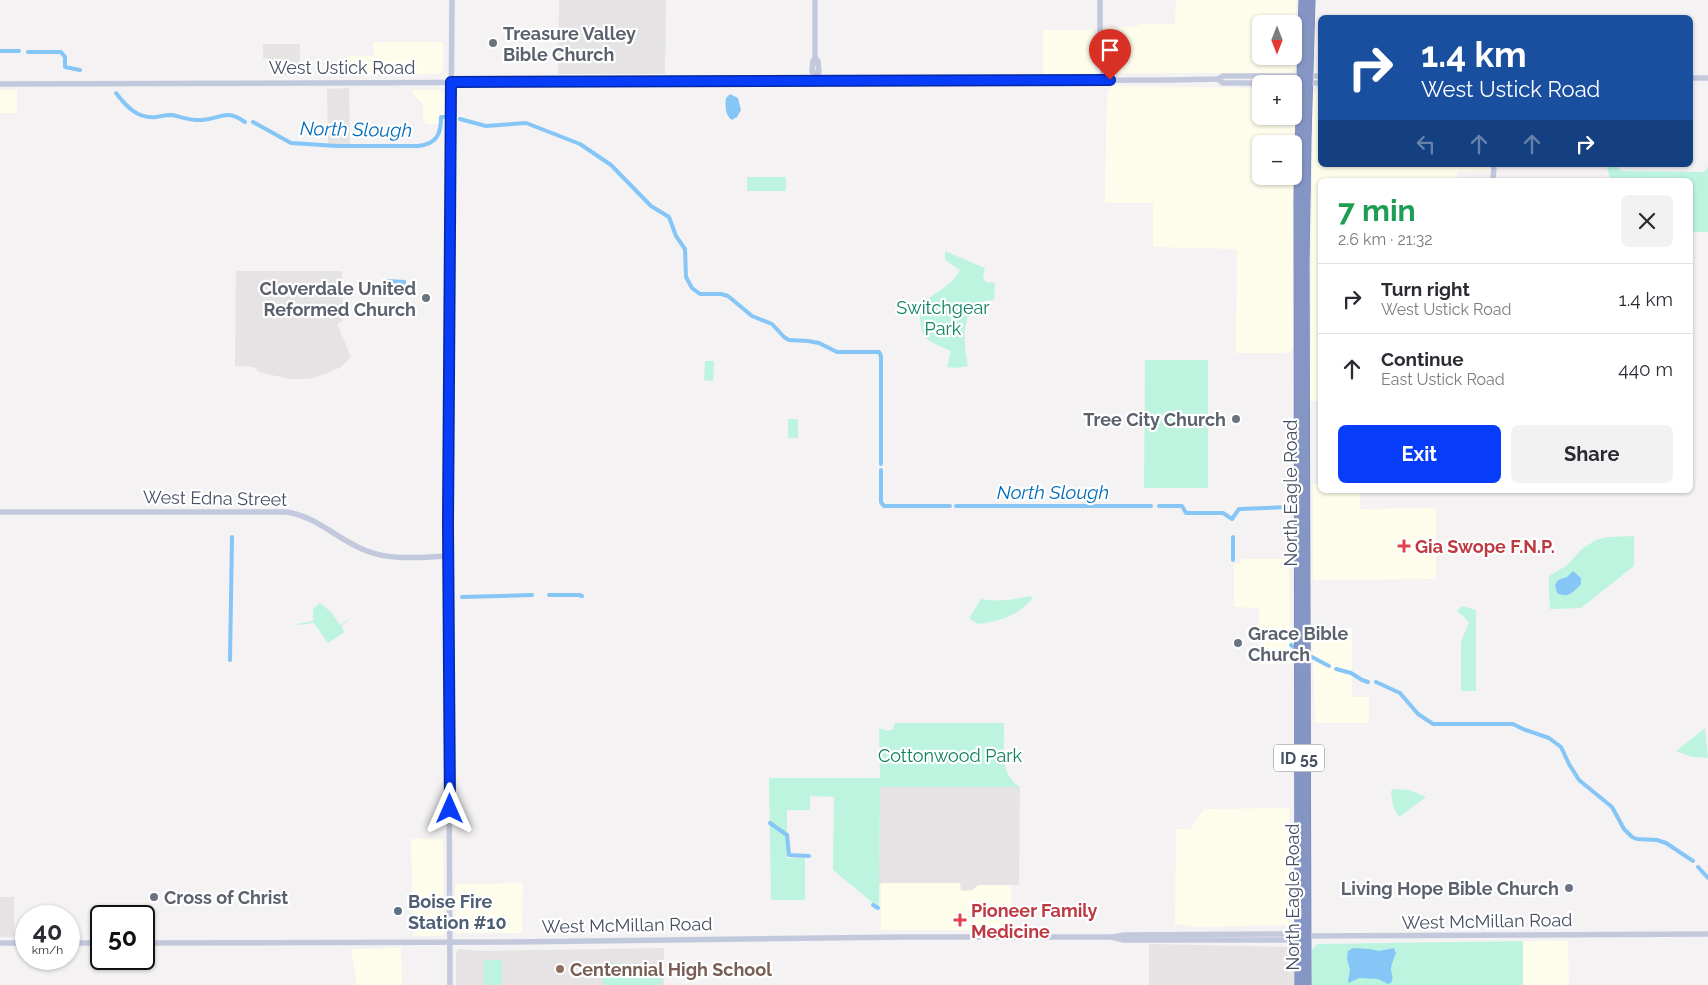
<!DOCTYPE html>
<html lang="en">
<head>
<meta charset="utf-8">
<style>
	:root { --surface:#fff; --page:#f2f2f3; --text:#2b2b33; --muted:#7c7c81; --line:#e1e1e2; --accent:#073cf9 }
	body { margin:0; font-family:Raleway,sans-serif; background:var(--page); color:var(--text); height:100vh; display:flex; flex-direction:column; font-size:19px; white-space:nowrap }
	* { box-sizing:border-box; margin:0 }
	p { font-size:16px; color:var(--muted) }
	.icon { flex:none; width:28px; height:28px; fill:none; stroke:currentColor; stroke-width:2; stroke-linecap:round; stroke-linejoin:round }
	.map { position:relative; flex:1; overflow:hidden }
	.side { position:absolute; left:1318px; top:178px; width:375px; height:315px; display:flex; flex-direction:column; background:var(--surface); border-radius:8px; box-shadow:0 1px 4px #0004 }
	.side>* { flex:none }
	.top-card { position:absolute; left:1318px; top:15px; width:375px; height:152px; border-radius:8px; box-shadow:0 1px 4px #0004; background:#1a4fa0; color:#fff; overflow:hidden }
	.needle { width:32px; rotate:180deg }
	.fabs { position:absolute; left:1252px; top:15px; display:grid; gap:10px }
	.fabs a { display:grid; place-items:center; width:50px; height:50px; border-radius:8px; background:var(--surface); box-shadow:0 1px 4px #0004; font-size:25px }
	.speed { position:absolute; left:15px; top:905px; display:flex; gap:10px; font-size:25px; font-weight:700; text-align:center }
	.speed>* { display:grid; place-content:center; width:65px; height:65px; border-radius:50%; background:var(--surface); box-shadow:0 1px 4px #0004; line-height:1 }
	.speed small { font-size:12px; font-weight:400 }
	.speed .limit { border:2px solid #111; border-radius:8px; background:#fff; color:#111 }
	.pin { position:absolute; display:grid; place-items:center; width:42px; height:42px; color:#fff; margin:-51px -21px; border-radius:50% 50% 50% 0; rotate:-45deg; box-shadow:0 0 5px #0007 }
	.pin .icon { rotate:45deg }
	.me { position:absolute; width:55px; margin:-28px; rotate:0deg; stroke-linejoin:round; filter:drop-shadow(0 0 4px #0008) }
	.turn { display:flex; align-items:center; gap:18px; height:105px; padding:0 20px; font-size:22px }
	.turn .icon { width:65px; height:65px; stroke-width:2.5 }
	.turn b { display:block; font-size:35px; line-height:42px }
	.lanes { display:flex; align-items:center; height:48px; padding:0 20px; background:#0003; justify-content:center; gap:25px; direction:ltr }
	.lanes .off { opacity:.35 }
	.round { display:grid; place-items:center; flex:none; width:52px; height:52px; border-radius:8px; background:var(--page) }
	.head { display:flex; align-items:center; justify-content:space-between; height:85px; padding:0 20px }
	h1 { font-size:30px; font-weight:700; line-height:38px; color:#1e9e55 }
	.button { display:flex; gap:10px; margin-top:auto; padding:10px 20px }
	.button a { flex:1; height:58px; border-radius:8px; background:var(--accent); color:#fff; font-size:20px; font-weight:700; line-height:58px; text-align:center }
	.button a+a { background:var(--page); color:var(--text) }
	ul { padding:0; list-style:none }
	li { display:flex; align-items:center; gap:15px; height:70px; padding:0 20px; border-top:1px solid var(--line) }
	li div { flex:1 }
	li b { display:block; font-size:19px }
	li em { font-style:normal }
	.map>svg:first-child { display:block }
	.commercial { fill:#fefdec; fill-rule:evenodd }
	.education { fill:#e5e3e3 }
	.green { fill:#bdf4df }
	.water { fill:#86c6f6 }
	.lines { fill:none; stroke-linecap:round; stroke-linejoin:round }
	.canal { stroke:#86c6f6; stroke-width:4 }
	.highway-casing { stroke:#7081b1; stroke-width:9 }
	.secondary { stroke:#c3c9dc; stroke-width:5.5 }
	.highway { stroke:#8596c5; stroke-width:8 }
	.route-casing { stroke:#0527a2; stroke-width:12 }
	.route { stroke:#073cf9; stroke-width:9 }
	.worship-dot { fill:#6b7280; stroke:#fff; stroke-width:2 }
	.health-dot { fill:#e0444e; stroke:#fff; stroke-width:2 }
	.service-dot { fill:#5c6f8a; stroke:#fff; stroke-width:2 }
	.education-dot { fill:#8d6e63; stroke:#fff; stroke-width:2 }
	.labels { text-anchor:middle; dominant-baseline:central; stroke-width:4.5; stroke-linejoin:round; paint-order:stroke }
	.shield { fill:#fff; stroke:#7e8491; stroke-width:1 }
	.shield-label { font-size:16px; font-weight:bold; fill:#474f62 }
	.worship-label { font-size:18px; font-weight:bold; fill:#5b616d; stroke:#fff; text-anchor:start }
	.street-label { font-size:18px; fill:#474f62; stroke:#fff }
	.park-label { font-size:18px; fill:#0e8160; stroke:#fff }
	.health-label { font-size:18px; font-weight:bold; fill:#be3a42; stroke:#fff; text-anchor:start }
	.service-label { font-size:18px; font-weight:bold; fill:#4e5e75; stroke:#fff; text-anchor:start }
	.education-label { font-size:18px; font-weight:bold; fill:#785e54; stroke:#fff; text-anchor:start }
	.water-label { font-size:19px; font-style:italic; fill:#006cbc; stroke:#fff }
</style>
</head>
<body>
<div class="map">
<svg width="1708" height="985" viewBox="0 0 1708 985">
	<rect width="100%" height="100%" fill="#f4f2f2"/>
	<g class="commercial">
		<path d="M1176,0h120v66l-2,4 -4,3h-178l-3,-2 -4,-43 2,-1h24l11,-3h33zM1261,24h33v32h-33z"/>
		<path d="M1043,30h51l1,44h-52z"/>
		<path d="M373,42h70v28l-4,4h-94l-1,-16 3,-2h27z"/>
		<path d="M1113,86l148,2v28h33v-24l3,3 -3,251 -2,4 -5,3h-51l1,-104 -84,-2v-44h-48l1,-77 2,-35zM1261,144h33v32h-33z"/>
		<path d="M1320,86v79h171v6l-34,1v8h-137v221h-10l3,-305z"/>
		<rect x="0" y="90" width="17" height="23"/>
		<path d="M412,90h28l4,5v20h-4l-1,9h-13l-3,-6v-14l-9,-8z"/>
		<path d="M1313,484h7v6h40v19l76,-1v71l-123,1z"/>
		<path d="M1241,559h48l1,105h-31v-56l-25,-1v-43l6,-1z"/>
		<path d="M1352,628v69h17v26h-54l-3,-94z"/>
		<path d="M1289,808v117l-91,2 -23,-3 1,-95h14l14,-20z"/>
		<path d="M411,839h32l1,93 -3,4h-28z"/>
		<path d="M523,883l-1,50h-66l-1,-49z"/>
		<path d="M881,883h80l4,8 8,-2 5,-4h33l1,43 -4,2h-127z"/>
		<path d="M1523,941h45l1,44h-46z"/>
		<path d="M401,948l1,37h-45l-6,-36z"/>
	</g>
	<g class="education">
		<path d="M559,0h107l-1,74h-107z"/>
		<path d="M263,44h37v31h-28v-16l-9,-1z"/>
		<path d="M349,88l1,56h-22l-1,-55z"/>
		<path d="M236,271h106l1,50 -6,3 14,33 -10,10 -18,8 -14,4h-20l-30,-7 -5,-5 -19,-1z"/>
		<path d="M880,787h140l-1,98h-41l-6,5 -7,1 -4,-1 -1,-7h-81z"/>
		<path d="M0,897h14v38l-1,2h-13z"/>
		<path d="M1149,944l146,3v38h-146z"/>
		<path d="M664,948v37h-208v-32l3,-4 20,2z"/>
	</g>
	<g class="green">
		<path d="M1608,165h8l5,6 83,1 4,-5v65h-18v-52h-79l-4,-12z"/>
		<rect x="747" y="177" width="39" height="14"/>
		<path d="M945,251l40,17 -2,10 3,4 9,1 -1,17c-35,0 -31,42 -26,66l-13,2 -8,-1 4,-16c-30,-12 -31,-15 -31,-45 13,-14 31,-18 40,-36l-15,-10z"/>
		<path d="M1145,360h63v128h-64z"/>
		<path d="M705,361h9l-1,20 -9,-1z"/>
		<rect x="788" y="419" width="10" height="19"/>
		<path d="M1634,536v30l-53,42 -31,1c0,-9 -3,-26 0,-34l16,-9 16,-17 14,-9 11,-3z"/>
		<path d="M1030,596l3,2c-15,18 -33,23 -55,26l-9,-6 12,-19c16,3 33,1 49,-3z"/>
		<path d="M320,603l11,9 9,13 14,-9 -13,10 4,6 -17,11 -14,-20 -17,2v-1l16,-3v-12z"/>
		<path d="M1462,606l14,4v81h-15v-49l8,-20 -12,-11z"/>
		<path d="M895,723h109c1,24 -6,50 16,64h-140l-1,121 -46,-38 1,-73 -24,-1v14h-23v48h18v42h-34l-2,-122h111l-1,-50 9,3 5,-2z"/>
		<path d="M1705,728l3,30 -16,-1 -16,-6z"/>
		<path d="M1394,789l15,1 17,7 -27,20 -6,-11 -2,-15z"/>
		<path d="M1523,941v44h-212l1,-35 5,-6z"/>
		<rect x="484" y="960" width="18" height="25"/>
		<path d="M608,963l32,1v3h21l1,18h-59v-16z"/>
	</g>
	<g class="water">
		<path d="M730,94l8,4 3,12 -4,7 -5,3c-7,-4 -7,-15 -6,-22z"/>
		<path d="M387,279l19,1v13l-19,-1z"/>
		<path d="M1573,571l8,7v6c-8,8 -12,15 -24,9l-2,-8 3,-5 9,-3z"/>
		<path d="M1353,948l17,1 9,2 15,-3 2,5c-2,5 -5,12 -5,17 1,6 3,7 0,13l-3,1 -10,-5 -19,-1 -10,5 -1,-2 2,-11 -3,-11 1,-8z"/>
	</g>
	<g class="lines">
		<g class="canal">
			<path d="M0,51h19"/>
			<path d="M28,52h33l4,5v10l15,3"/>
			<path d="M116,93c10,13 21,26 40,24 6,-1 10,-2 16,-2 10,2 18,6 30,5 20,-1 23,-12 43,2"/>
			<path d="M460,119l26,7 40,-3 54,21 31,21 40,41 18,11 7,19 9,13 1,28 6,11 8,6h21l7,2 24,20 20,8 12,13 5,3 19,1 11,2 18,9h42l2,4v108"/>
			<path d="M253,122l38,21 46,3h81c19,-2 23,-12 23,-29h3"/>
			<path d="M881,470v32l3,4h66"/>
			<path d="M956,506h195"/>
			<path d="M1159,506h23l4,7h37l9,6 7,-10 51,-2"/>
			<path d="M1233,537v23"/>
			<path d="M549,595h30l3,1"/>
			<path d="M462,597l70,-2"/>
			<path d="M1291,645l3,2"/>
			<path d="M1310,656l19,10"/>
			<path d="M230,660l2,-123"/>
			<path d="M1336,669l15,4 11,7 6,2"/>
			<path d="M1376,682l24,11 18,21 15,10h80l10,5 26,9 12,9 8,17 10,16 33,27 12,22 8,8 5,2 20,1 9,3 27,18"/>
			<path d="M770,823l17,12 2,20 20,1"/>
			<path d="M1698,867l10,11"/>
			<path d="M873,905l5,3"/>
		</g>
		<g class="highway-casing">
			<g id="highway">
				<path d="M1299,985l-1,-789 5,-196"/>
				<path d="M1307,985l-2,-723 2,-125 4,-137"/>
			</g>
		</g>
		<g class="secondary">
			<path d="M1100,0v43l3,16v22"/>
			<path d="M815,58v-58"/>
			<path d="M815,58l3,3 1,11 -4,1 -3,-1 1,-11z"/>
			<path d="M1690,78h18"/>
			<path d="M1218,79l5,4h97"/>
			<path d="M0,84l1171,-4 47,-1 5,-3h97"/>
			<path d="M1493,180l1,-15"/>
			<path d="M0,512h287c31,5 52,29 80,39 25,10 55,6 81,5"/>
			<path d="M1113,937l11,-2 166,-1 9,2 409,-2"/>
			<path d="M0,943h26"/>
			<path d="M69,943h32"/>
			<path d="M144,943l369,-1 391,-5h207l13,3h166l9,-4"/>
			<path d="M450,985l-2,-461 4,-524"/>
		</g>
		<use href="#highway" class="highway"/>
	</g>
	<g class="lines">
		<g class="route-casing">
			<path id="route" d="M450,809l-2,-285 3,-442 659,-2"/>
		</g>
		<use href="#route" class="route"/>
	</g>
	<g class="worship-dot">
		<circle cx="493" cy="43" r="5"/>
		<circle cx="426" cy="298" r="5"/>
		<circle cx="1236" cy="419" r="5"/>
		<circle cx="1238" cy="643" r="5"/>
		<circle cx="1569" cy="888" r="5"/>
		<circle cx="154" cy="897" r="5"/>
	</g>
	<g class="health-dot">
		<path d="M1401.5 538.5h5v5h5v5h-5v5h-5v-5h-5v-5h5z"/>
		<path d="M957.5 912.5h5v5h5v5h-5v5h-5v-5h-5v-5h5z"/>
	</g>
	<circle class="service-dot" cx="398" cy="911" r="5"/>
	<circle class="education-dot" cx="560" cy="969" r="5"/>
	<g class="labels">
		<rect class="shield" x="1274" y="744.5" width="50" height="27" rx="4"/>
		<g class="shield-label">
			<text x="1299" y="758">ID 55</text>
		</g>
		<g class="worship-label">
			<text x="503" y="33">Treasure Valley<tspan x="503" dy="21">Bible Church</tspan></text>
			<text x="416" y="288" text-anchor="end">Cloverdale United<tspan x="416" dy="21">Reformed Church</tspan></text>
			<text x="1226" y="419" text-anchor="end">Tree City Church</text>
			<text x="1248" y="633">Grace Bible<tspan x="1248" dy="21">Church</tspan></text>
			<text x="1559" y="888" text-anchor="end">Living Hope Bible Church</text>
			<text x="164" y="897">Cross of Christ</text>
		</g>
		<g class="street-label">
			<text x="342" y="67">West Ustick Road</text>
			<text transform="translate(1290 493) rotate(-90)">North Eagle Road</text>
			<text transform="translate(215 498) rotate(1)">West Edna Street</text>
			<text transform="translate(1292 897) rotate(-90)">North Eagle Road</text>
			<text transform="translate(1487 921) rotate(-1)">West McMillan Road</text>
			<text transform="translate(627 925) rotate(-1)">West McMillan Road</text>
		</g>
		<g class="park-label">
			<text x="943" y="307">Switchgear<tspan x="943" dy="21">Park</tspan></text>
			<text x="950" y="755">Cottonwood Park</text>
		</g>
		<g class="health-label">
			<text x="1415" y="546">Gia Swope F.N.P.</text>
			<text x="971" y="910">Pioneer Family<tspan x="971" dy="21">Medicine</tspan></text>
		</g>
		<g class="service-label">
			<text x="408" y="901">Boise Fire<tspan x="408" dy="21">Station #10</tspan></text>
		</g>
		<g class="education-label">
			<text x="570" y="969">Centennial High School</text>
		</g>
		<g class="water-label">
			<text transform="translate(356 129) rotate(1)">North Slough</text>
			<text x="1053" y="492">North Slough</text>
		</g>
	</g>
</svg>
<div class="fabs">
<a><svg class="needle" viewBox="-14 -14 28 28"><path d="M0-13l5 13h-10z" fill="#e53935"/><path d="M0 13l5-13h-10z" fill="#7c7c81"/></svg></a>
<a>+</a>
<a>−</a>
</div>
<div class="speed"><div>40<small>km/h</small></div><div class="limit">50</div></div>
<div class="pin" style="left:1110px;top:80px;background:#d93025"><svg class="icon" aria-label="arrive" viewBox="0 0 24 24"><path d="M6 21V4h12l-3 4 3 4H6"/></svg></div>
<svg class="me" style="left:450px;top:809px" viewBox="-20 -20 40 40"><path d="M0-17L14 15 0 8-14 15z" fill="#073cf9" stroke="#fff" stroke-width="4"/></svg>
<div class="top-card">
<div class="turn"><svg class="icon" aria-label="right" viewBox="0 0 24 24"><path d="M7 20v-9h11M14 6l5 5-5 5"/></svg><div><b>1.4 km</b>West Ustick Road</div></div>
<div class="lanes"><svg class="icon off" aria-label="left" viewBox="0 0 24 24"><path d="M17 20v-9H6M10 6l-5 5 5 5"/></svg><svg class="icon off" aria-label="ahead" viewBox="0 0 24 24"><path d="M12 20V5M6 11l6-6 6 6"/></svg><svg class="icon off" aria-label="ahead" viewBox="0 0 24 24"><path d="M12 20V5M6 11l6-6 6 6"/></svg><svg class="icon" aria-label="right" viewBox="0 0 24 24"><path d="M7 20v-9h11M14 6l5 5-5 5"/></svg></div>
</div>
<section class="side">
<div class="head"><div><h1>7 min</h1><p>2.6 km · 21:32</p></div><a class="round"><svg class="icon" aria-label="close" viewBox="0 0 24 24"><path d="M6 6l12 12M18 6L6 18"/></svg></a></div>
<ul>
<li><svg class="icon" aria-label="right" viewBox="0 0 24 24"><path d="M7 20v-9h11M14 6l5 5-5 5"/></svg><div><b>Turn right</b><p>West Ustick Road</p></div><em>1.4 km</em></li>
<li><svg class="icon" aria-label="ahead" viewBox="0 0 24 24"><path d="M12 20V5M6 11l6-6 6 6"/></svg><div><b>Continue</b><p>East Ustick Road</p></div><em>440 m</em></li>
</ul>
<div class="button"><a>Exit</a><a>Share</a></div>
</section>
</div>
</body>
</html>
